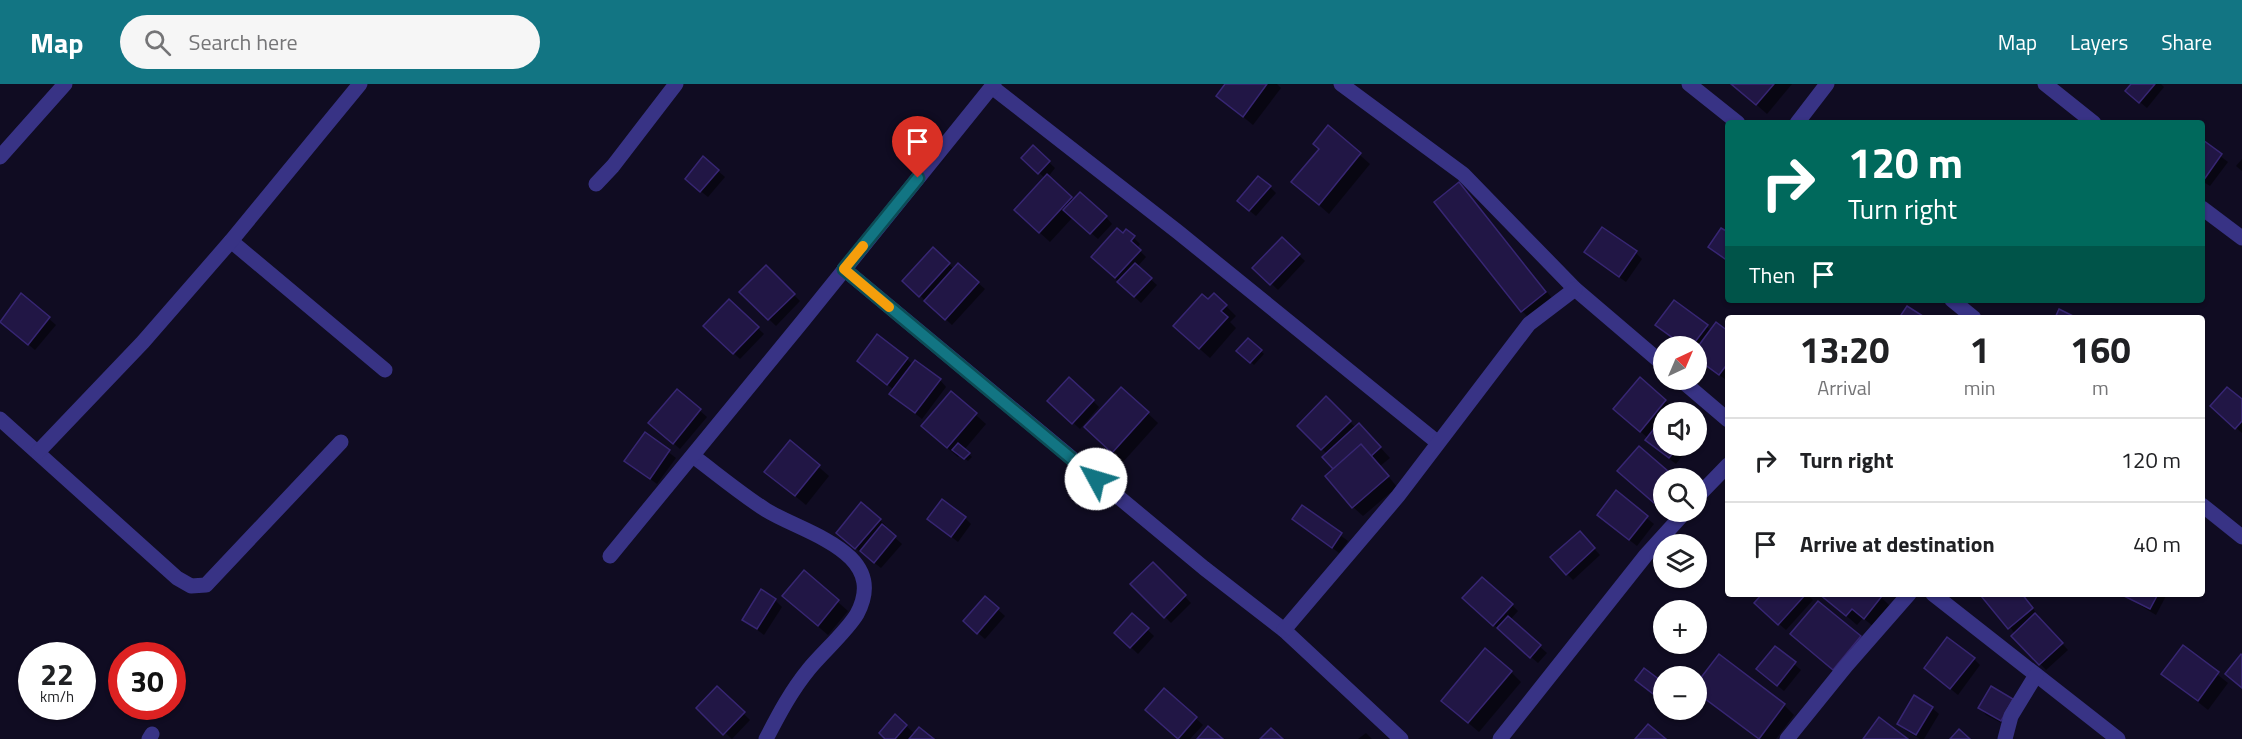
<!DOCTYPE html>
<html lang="en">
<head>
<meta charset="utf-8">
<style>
	:root { --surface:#fff; --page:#f6f6f6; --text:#202124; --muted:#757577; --line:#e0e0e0; --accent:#127583 }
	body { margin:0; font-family:"Titillium Web",sans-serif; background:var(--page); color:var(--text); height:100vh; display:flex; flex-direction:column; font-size:22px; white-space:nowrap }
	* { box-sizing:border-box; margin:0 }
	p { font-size:20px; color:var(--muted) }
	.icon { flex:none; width:33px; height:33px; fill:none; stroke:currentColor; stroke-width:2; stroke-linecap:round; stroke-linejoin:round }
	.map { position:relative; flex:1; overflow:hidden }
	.sheet { position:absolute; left:1725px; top:231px; width:480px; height:282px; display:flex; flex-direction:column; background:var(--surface); border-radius:6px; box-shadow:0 2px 4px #0004 }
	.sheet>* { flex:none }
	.hud { position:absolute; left:1725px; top:36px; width:480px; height:183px; border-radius:6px; box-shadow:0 2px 4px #0004; background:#00695c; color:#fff; overflow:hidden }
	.needle { width:39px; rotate:44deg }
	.controls { position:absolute; left:1653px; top:252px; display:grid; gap:12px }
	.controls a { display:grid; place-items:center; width:54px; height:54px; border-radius:50%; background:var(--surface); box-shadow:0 2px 4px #0004; font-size:30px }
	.speed { position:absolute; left:18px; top:558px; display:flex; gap:12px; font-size:30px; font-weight:700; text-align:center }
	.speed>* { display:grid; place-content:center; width:78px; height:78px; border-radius:50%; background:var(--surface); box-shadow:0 2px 4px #0004; line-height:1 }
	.speed small { font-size:15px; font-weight:400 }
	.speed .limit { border:9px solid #d22; background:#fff; color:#111 }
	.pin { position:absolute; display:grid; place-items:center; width:51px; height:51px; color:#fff; margin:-62px -26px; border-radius:50% 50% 50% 0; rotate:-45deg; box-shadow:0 0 6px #0007 }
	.pin .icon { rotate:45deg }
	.me { position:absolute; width:66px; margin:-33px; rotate:309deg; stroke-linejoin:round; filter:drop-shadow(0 0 4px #0008) }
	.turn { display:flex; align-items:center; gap:21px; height:126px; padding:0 24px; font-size:27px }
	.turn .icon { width:78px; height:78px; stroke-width:2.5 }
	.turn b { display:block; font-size:42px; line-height:51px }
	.then { display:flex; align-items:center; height:57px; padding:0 24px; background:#0003; gap:12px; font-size:22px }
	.eta { display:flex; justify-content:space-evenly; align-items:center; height:102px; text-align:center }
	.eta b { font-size:36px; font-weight:700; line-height:42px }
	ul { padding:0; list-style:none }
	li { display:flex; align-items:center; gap:18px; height:84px; padding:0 24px; border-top:2px solid var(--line) }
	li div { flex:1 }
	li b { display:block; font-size:22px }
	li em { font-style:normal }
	header { display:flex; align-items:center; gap:36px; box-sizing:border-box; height:84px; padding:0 30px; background:var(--accent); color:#fff }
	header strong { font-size:28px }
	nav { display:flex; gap:33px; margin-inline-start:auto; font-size:21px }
	.search { width:420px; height:54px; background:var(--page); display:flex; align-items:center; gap:15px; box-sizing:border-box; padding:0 21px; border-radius:33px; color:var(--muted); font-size:22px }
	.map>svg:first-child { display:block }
	.shadow { fill:#0007 }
	.building { fill:#211645; stroke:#372673; stroke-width:1.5 }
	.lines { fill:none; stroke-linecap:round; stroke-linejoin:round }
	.minor { stroke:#383385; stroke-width:15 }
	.route-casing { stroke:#0c4c55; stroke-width:15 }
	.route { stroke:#127583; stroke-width:10 }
	.slow { stroke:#f59e0b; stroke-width:10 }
</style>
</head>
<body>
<header>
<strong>Map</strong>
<div class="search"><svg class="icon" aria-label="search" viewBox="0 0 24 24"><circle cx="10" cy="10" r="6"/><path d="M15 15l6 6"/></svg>Search here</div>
<nav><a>Map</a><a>Layers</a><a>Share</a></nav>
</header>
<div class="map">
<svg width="2242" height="655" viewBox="0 0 2242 655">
	<rect width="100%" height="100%" fill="#100c22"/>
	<g class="shadow">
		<path d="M1227,0h50l4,4 -28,37 -35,-29z"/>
		<path d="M1733,0h59l-25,30z"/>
		<path d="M2133,0h28l3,3 -17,21 -13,-11z"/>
		<path d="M1328,43l42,37 -41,50 -36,-32 27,-33z"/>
		<path d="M2203,59l25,19 -18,24 -8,-5z"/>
		<path d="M1033,63l22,21 -7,9 26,24 32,16 6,7 -14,15 -25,-22 -23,25 -24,-22 19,-42 -16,-14z"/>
		<path d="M2242,75v12l-6,-5z"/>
		<path d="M718,87l7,6 -17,20 -15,-12z"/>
		<path d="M1270,103l6,6 -20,23 -11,-9z"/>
		<path d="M1469,110l86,108 -23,19 -10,-10z"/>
		<path d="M1127,147l13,13 -3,4 9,9 -9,10 20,18 -16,18 -42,-40z"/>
		<path d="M1282,155l23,22 -27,29 -23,-22z"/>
		<path d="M933,165l21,20 24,14 7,6 -33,36 -48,-44z"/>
		<path d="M1636,169l6,6 -16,23 -34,-24z"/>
		<path d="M766,183l34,34 -24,25 -35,-34z"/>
		<path d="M22,211l34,30 -21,25 -28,-23z"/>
		<path d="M729,217l35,33 -24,25 -35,-33z"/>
		<path d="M1208,217l18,5 10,10 -6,6 6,6 -26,30 -25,-22z"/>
		<path d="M1675,218l37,29 16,2v44l-2,3 -30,-23v-11h-12l-20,-15z"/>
		<path d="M1248,256l16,14 -10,11 -16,-14z"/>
		<path d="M907,275l6,6 27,15 6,7 -24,32 -24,-19 -4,-10 -35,-29z"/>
		<path d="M1122,305l36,34 -35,39 -27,-25z"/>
		<path d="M677,307l30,26 -27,32 -23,-20z"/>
		<path d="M951,309l35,31 -22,26 8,7 -4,4 -8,-6 -2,2 -25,-21z"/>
		<path d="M1326,314l30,30 13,7 21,23 -10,8 17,21 -34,29 -10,-9 -26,-53 -28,-28z"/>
		<path d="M1093,317l6,6 -19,22 -24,-22z"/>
		<path d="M1665,317l7,6 -3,3 3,2h-8v34h26l-14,18 -23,-18 -6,-6 1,-2 -26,-22z"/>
		<path d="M2242,317v32l-24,-21z"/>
		<path d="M645,350l31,24 -19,26 -31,-23z"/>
		<path d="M790,358l39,34 -23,29 -40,-33z"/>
		<path d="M1640,364l35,30h-11v33l-35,-30z"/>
		<path d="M1616,409l38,31 -17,22 -32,-25z"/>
		<path d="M1302,423l46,34 -9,12 -45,-34z"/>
		<path d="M965,434l6,6 -13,18 -29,-23z"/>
		<path d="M880,436l6,6 -2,2 18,16 -21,24 -36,-28z"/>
		<path d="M1586,456l14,15 -27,25 -6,-6z"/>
		<path d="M1153,480l38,39 -20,20 -39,-39z"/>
		<path d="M805,489l43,38 -20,24 -34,-29z"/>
		<path d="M1764,510h43l6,6 -27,30 -24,-21z"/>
		<path d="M1821,510h61l-2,2 11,11 -17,20 -11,-9 -6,7z"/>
		<path d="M1986,510h35l18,22 -2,1 31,33 -22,20 -32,-34 1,-2z"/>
		<path d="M2121,510h46l-11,21z"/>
		<path d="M985,514l20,18 -20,23 -14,-12z"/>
		<path d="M775,516l7,7 -18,28 -21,-16z"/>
		<path d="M1471,521h41l6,6 -8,9 37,33 -9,10z"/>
		<path d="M1132,531l22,21 -16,18 -22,-21z"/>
		<path d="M2183,563l45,36 -20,27 -45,-36z"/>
		<path d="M1775,564l26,22 -17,21 -19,-16z"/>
		<path d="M1719,573l65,48 10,10 -18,24h-18l-62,-48z"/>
		<path d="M1974,575l6,6 -22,30 -33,-27z"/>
		<path d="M1511,588l10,10 -42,50 -26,-22z"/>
		<path d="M1637,596l27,5v17l-21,-15z"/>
		<path d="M717,604l33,32 -18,19 -34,-31z"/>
		<path d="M1165,606l38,35 -13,14h-11l-25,-23z"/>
		<path d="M2012,616l-5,26 -21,-11 -6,-7z"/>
		<path d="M1932,624l7,6 -15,25h-4l-15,-9 -6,-6z"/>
		<path d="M895,632l20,18 16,5h-44z"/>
		<path d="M1366,649l6,6h-14z"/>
	</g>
	<g class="building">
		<path d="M1225,0h42l-24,33 -27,-21z"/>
		<path d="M1731,0h43l-18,21z"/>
		<path d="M2131,0h24l-16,19 -14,-12z"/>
		<path d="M1328,41l33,28 -42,52 -28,-23 28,-33 -6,-5z"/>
		<path d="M2203,56l19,14 -19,27 -1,-1z"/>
		<path d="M1033,61l17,16 -12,13 -17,-16z"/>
		<path d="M703,72l16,14 -19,22 -15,-13z"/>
		<path d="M1047,90l25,23 -33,36 -25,-23z"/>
		<path d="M1258,92l13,10 -22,25 -12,-10z"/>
		<path d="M1459,98l87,110 -25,20 -87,-110z"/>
		<path d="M1080,108l27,24 -17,18 -27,-24z"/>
		<path d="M1602,143l35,24 -18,26 -35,-25z"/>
		<path d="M1117,144l6,5 3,-4 9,7 -4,5 10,9 -26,28 -24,-21z"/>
		<path d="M1721,144l7,4v29l-20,-14z"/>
		<path d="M1282,153l18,17 -30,31 -18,-17z"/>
		<path d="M933,163l17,16 -31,34 -17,-16z"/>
		<path d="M958,179l21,19 -34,38 -21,-19z"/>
		<path d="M1135,179l17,15 -18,19 -17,-15z"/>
		<path d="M766,181l29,29 -27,26 -29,-28z"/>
		<path d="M21,209l29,24 -22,28 -28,-23z"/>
		<path d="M1214,209l13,12 -6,6 7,6 -29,32 -26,-23 29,-32 6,5z"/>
		<path d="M729,215l30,28 -26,27 -30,-28z"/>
		<path d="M1674,216l34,25 -16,21h-8l-29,-21z"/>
		<path d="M1907,222l19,12h-27z"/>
		<path d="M2059,225l18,9h-22z"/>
		<path d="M1716,238l12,9v32l-9,12 -23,-17v-9z"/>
		<path d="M877,250l31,24 -21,27 -30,-24z"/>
		<path d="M1248,254l14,12 -12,13 -14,-12z"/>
		<path d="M915,276l26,19 -26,34 -26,-19z"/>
		<path d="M1069,293l25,23 -22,24 -25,-23z"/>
		<path d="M1640,293l26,23 -26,32 -27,-23z"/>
		<path d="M1121,303l28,25 -37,41 -28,-26z"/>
		<path d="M2227,303l15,12v22l-7,8 -25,-23z"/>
		<path d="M677,305l24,20 -28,35 -25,-21z"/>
		<path d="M951,307l26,22 -30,35 -26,-22z"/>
		<path d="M1326,312l25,25 -30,29 -24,-24z"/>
		<path d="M1664,332v30h15l-10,12 -24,-18z"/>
		<path d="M1359,339l22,24 -37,34 -22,-24z"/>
		<path d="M645,348l25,18 -20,29 -26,-18z"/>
		<path d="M790,356l30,25 -25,31 -31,-24z"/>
		<path d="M958,359l12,10 -6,6 -12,-9z"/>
		<path d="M1361,360l28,32 -37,32 -27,-32z"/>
		<path d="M1639,362l37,32h-12v14l-10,11 -37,-32z"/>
		<path d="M1616,406l32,26 -19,24 -32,-25z"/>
		<path d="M942,415l24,18 -15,20 -24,-18z"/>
		<path d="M861,418l20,17 -26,30 -19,-16z"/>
		<path d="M1302,421l40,28 -10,15 -40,-29z"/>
		<path d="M882,440l14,12 -22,27 -14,-12z"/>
		<path d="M1580,447l15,17 -29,27 -16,-18z"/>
		<path d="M1153,478l33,33 -22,23 -34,-34z"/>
		<path d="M804,486l35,30 -21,26 -36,-30z"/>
		<path d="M1482,493l31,27 -20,22 -31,-28z"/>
		<path d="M761,505l15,10 -19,30 -15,-9z"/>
		<path d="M1762,510h44l-28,31 -24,-22z"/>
		<path d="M1819,510h61l2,2 -18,23 -12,-10 -6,7z"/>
		<path d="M1984,510h38l11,14 -25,21 -27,-33z"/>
		<path d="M2120,510h38l-8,15z"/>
		<path d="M985,512l14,12 -22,26 -14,-13z"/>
		<path d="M1818,517l43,35 -28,34 -43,-36z"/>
		<path d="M1132,529l17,15 -19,20 -16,-15z"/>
		<path d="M2035,529l28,30 -24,22 -28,-29z"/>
		<path d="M1508,532l33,29 -11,13 -33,-30z"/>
		<path d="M1947,553l28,21 -25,31 -26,-21z"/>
		<path d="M2183,561l36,27 -21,29 -37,-27z"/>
		<path d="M1775,562l21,16 -19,24 -21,-17z"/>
		<path d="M1485,564l27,23 -44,52 -27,-22z"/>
		<path d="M1719,570l66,50 -26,35 -63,-47v-8z"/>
		<path d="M2241,570l1,1v33l-17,-14z"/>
		<path d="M1644,584l20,15v6l-7,8 -22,-17z"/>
		<path d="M717,602l28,26 -22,23 -27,-27z"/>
		<path d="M1991,602l22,13 -12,22 -23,-13z"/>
		<path d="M1164,604l33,29 -19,22 -33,-29z"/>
		<path d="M1914,611l19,12 -17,28 -19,-11z"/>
		<path d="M895,630l12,11 -12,14h-10l-6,-6z"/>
		<path d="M1879,633l29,22h-45z"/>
		<path d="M1648,640l18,15h-31z"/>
		<path d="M1208,642l15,13h-26z"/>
		<path d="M919,643l15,12h-25z"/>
		<path d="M1271,644l12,11h-23z"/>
		<path d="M1959,645l11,10h-20z"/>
	</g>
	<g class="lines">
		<g class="minor">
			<path d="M1341,0l122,90 112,115 89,76"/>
			<path d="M1689,0l49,39"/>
			<path d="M2045,0l49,39"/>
			<path d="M992,3l186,145 259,210"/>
			<path d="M1797,39l30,-39"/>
			<path d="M0,73l65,-73"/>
			<path d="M596,100l17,-18 63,-82"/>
			<path d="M2202,124l40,30"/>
			<path d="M231,157l154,129"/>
			<path d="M844,185l360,299 80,62 117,109"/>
			<path d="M1952,216l22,18"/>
			<path d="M1681,296l47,40"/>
			<path d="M0,335l177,159 14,8 15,-1 135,-143"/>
			<path d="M38,368l105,-110 88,-101 129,-157"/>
			<path d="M693,372c24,18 48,38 73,54 37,23 124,42 91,104 -10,17 -35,39 -48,55 -18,22 -30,45 -43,70"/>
			<path d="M1696,414l32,-33"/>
			<path d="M2202,421l40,32"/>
			<path d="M610,472l192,-234 192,-238"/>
			<path d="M1933,510l185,145"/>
			<path d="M1284,546l114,-134 131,-172 46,-35"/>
			<path d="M149,655l3,-5"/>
			<path d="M1500,655l146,-184 39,-43"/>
			<path d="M1787,655l59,-73 63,-72"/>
			<path d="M2005,655l6,-23 25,-41"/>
		</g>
	</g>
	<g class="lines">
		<g class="route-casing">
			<path id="route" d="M918,94l-74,91 252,210"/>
		</g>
		<use href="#route" class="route"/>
		<path class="slow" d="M863,162l-19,23 45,38"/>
	</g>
</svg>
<div class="controls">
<a><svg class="needle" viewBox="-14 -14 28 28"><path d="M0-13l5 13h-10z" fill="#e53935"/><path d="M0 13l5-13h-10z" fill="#757577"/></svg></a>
<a><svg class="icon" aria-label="sound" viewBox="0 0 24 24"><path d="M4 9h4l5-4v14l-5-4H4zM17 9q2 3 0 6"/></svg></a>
<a><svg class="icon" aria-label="search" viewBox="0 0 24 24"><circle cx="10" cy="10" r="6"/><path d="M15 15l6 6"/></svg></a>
<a><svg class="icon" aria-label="layers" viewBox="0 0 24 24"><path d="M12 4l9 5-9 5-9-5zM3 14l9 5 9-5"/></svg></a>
<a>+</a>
<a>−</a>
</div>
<div class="speed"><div>22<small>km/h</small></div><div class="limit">30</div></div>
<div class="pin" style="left:918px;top:94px;background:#d93025"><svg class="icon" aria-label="arrive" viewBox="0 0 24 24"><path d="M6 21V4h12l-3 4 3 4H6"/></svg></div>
<svg class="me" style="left:1096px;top:395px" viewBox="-20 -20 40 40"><circle r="19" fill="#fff"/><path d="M0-13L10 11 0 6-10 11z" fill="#127583"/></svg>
<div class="hud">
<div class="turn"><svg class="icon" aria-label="right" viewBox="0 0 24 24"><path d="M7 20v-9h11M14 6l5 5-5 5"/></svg><div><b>120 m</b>Turn right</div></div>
<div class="then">Then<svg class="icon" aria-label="arrive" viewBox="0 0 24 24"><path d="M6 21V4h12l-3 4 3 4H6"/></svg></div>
</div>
<section class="sheet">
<div class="eta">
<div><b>13:20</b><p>Arrival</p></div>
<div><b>1</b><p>min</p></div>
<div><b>160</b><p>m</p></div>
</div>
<ul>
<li><svg class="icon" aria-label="right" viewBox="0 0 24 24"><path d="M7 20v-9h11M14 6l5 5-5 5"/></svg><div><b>Turn right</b></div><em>120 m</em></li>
<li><svg class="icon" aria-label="arrive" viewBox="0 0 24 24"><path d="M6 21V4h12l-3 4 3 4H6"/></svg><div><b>Arrive at destination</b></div><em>40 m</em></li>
</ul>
</section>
</div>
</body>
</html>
